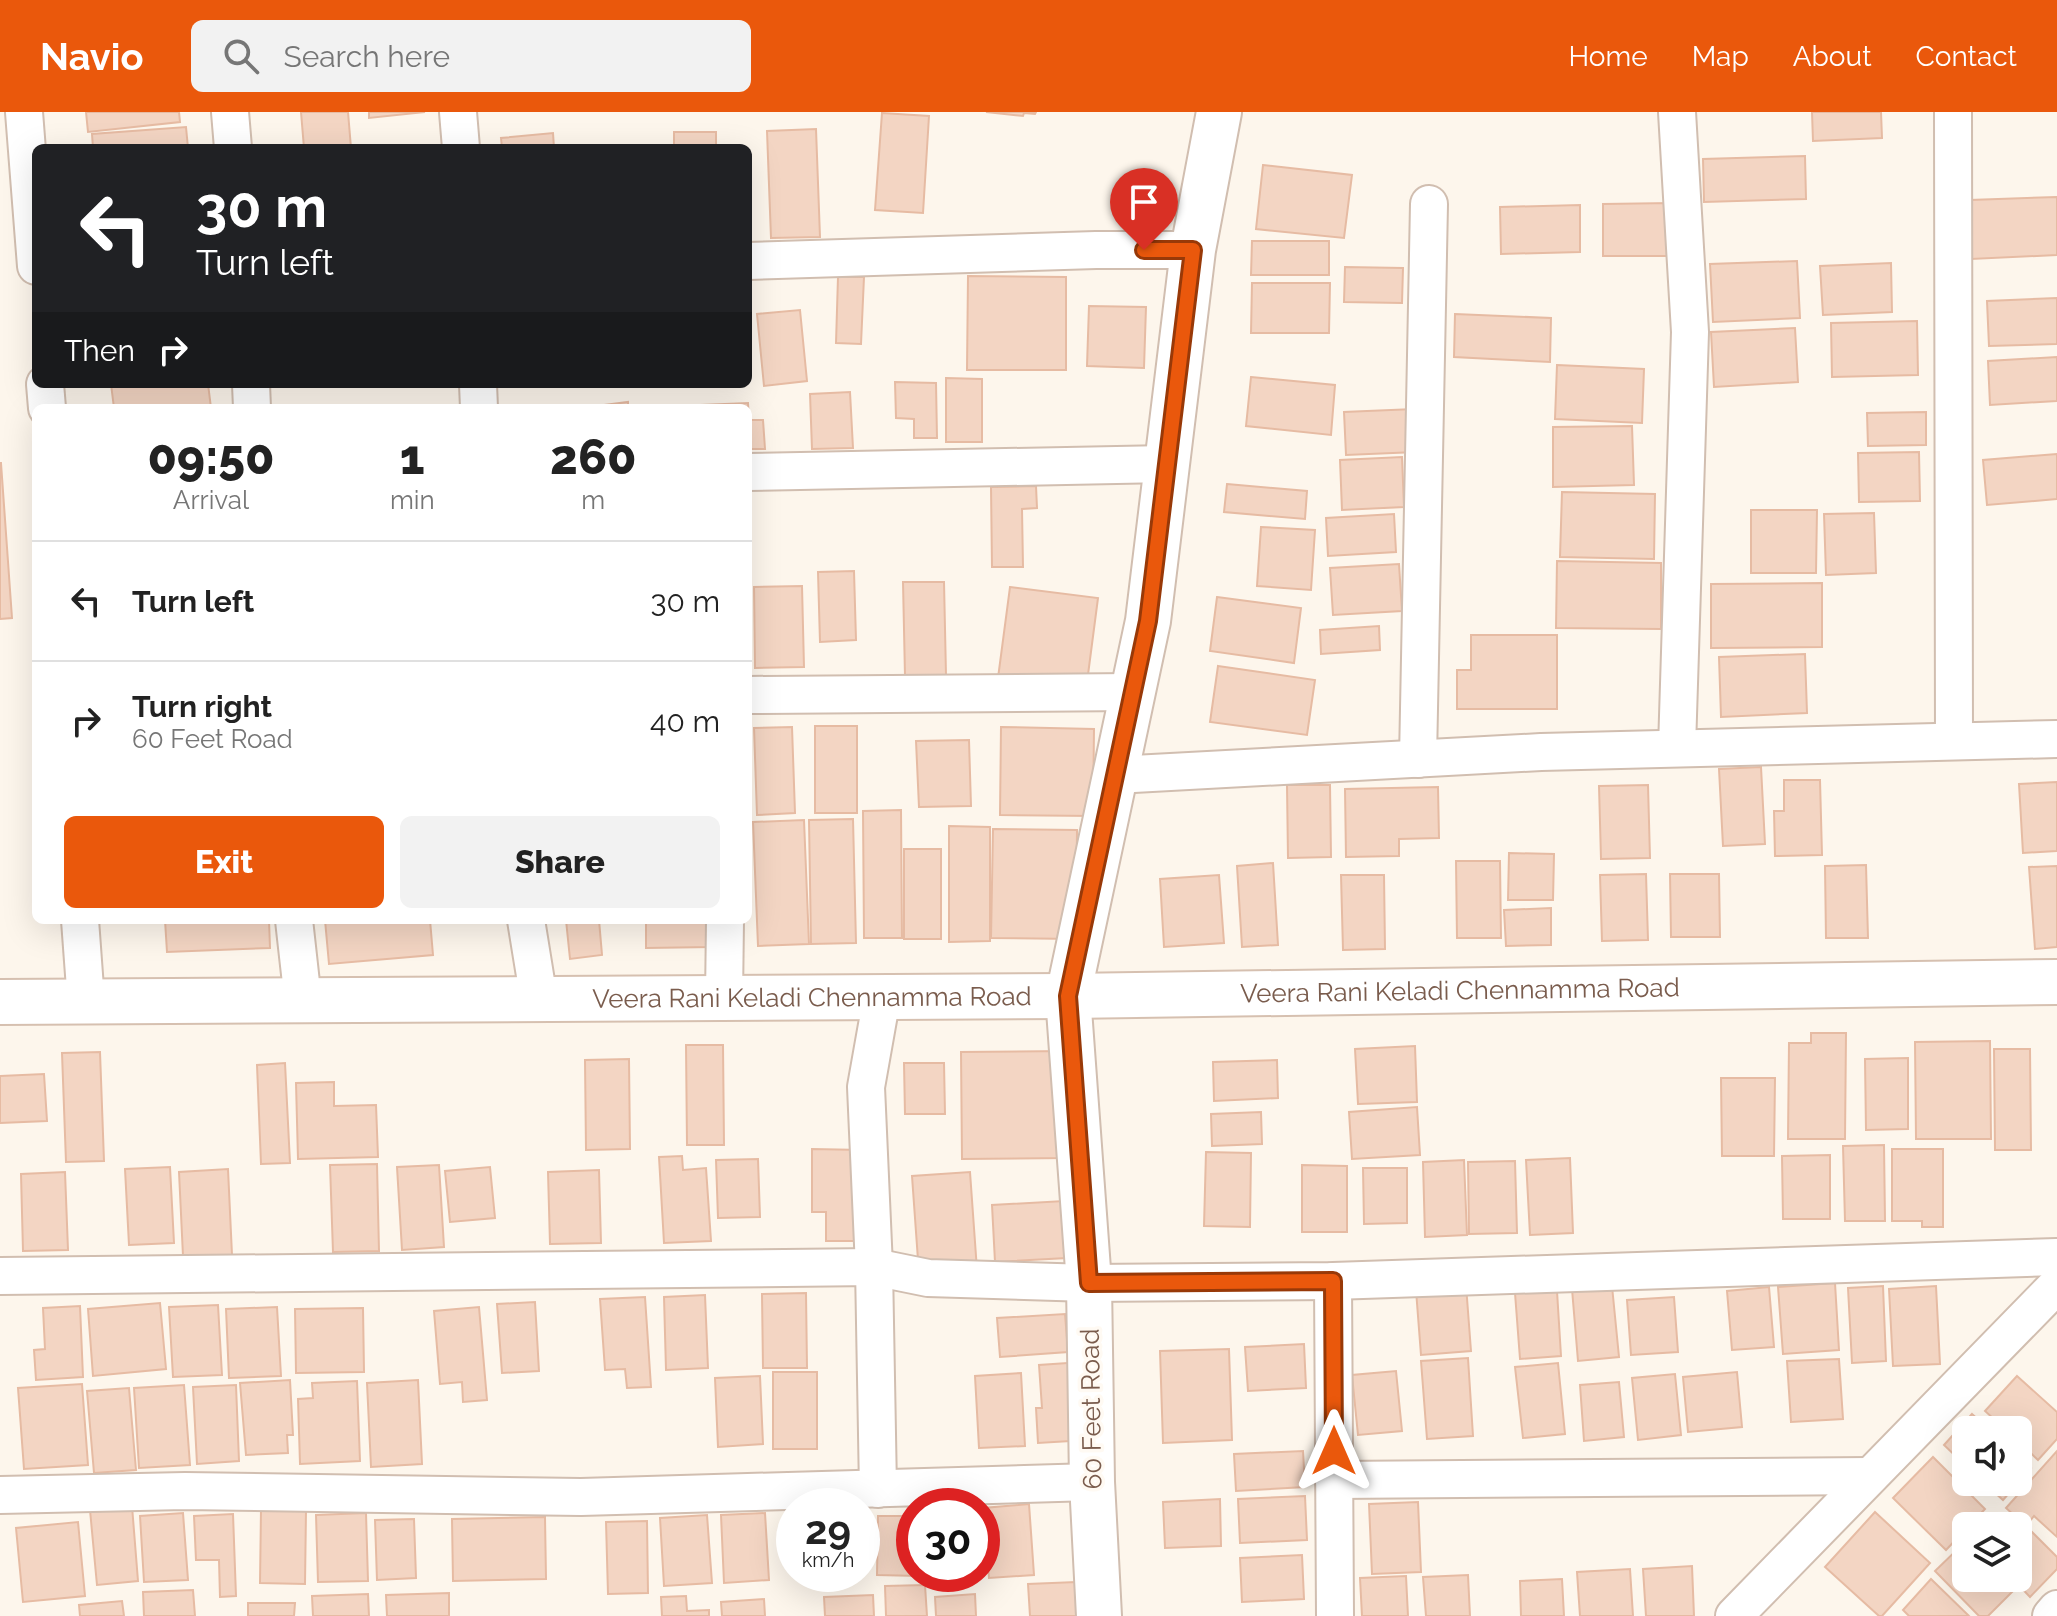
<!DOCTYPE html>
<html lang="en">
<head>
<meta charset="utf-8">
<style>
	:root { --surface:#fff; --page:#f2f2f2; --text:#222; --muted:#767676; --line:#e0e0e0; --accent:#ea580c }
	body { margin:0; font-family:Raleway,sans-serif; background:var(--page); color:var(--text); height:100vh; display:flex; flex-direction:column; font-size:30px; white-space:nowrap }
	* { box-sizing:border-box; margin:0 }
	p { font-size:26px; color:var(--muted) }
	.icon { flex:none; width:44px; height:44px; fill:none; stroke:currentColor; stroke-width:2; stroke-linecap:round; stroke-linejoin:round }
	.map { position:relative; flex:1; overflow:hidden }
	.details { position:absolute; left:32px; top:292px; width:720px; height:520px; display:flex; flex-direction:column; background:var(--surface); border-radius:12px; box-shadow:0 8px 32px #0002 }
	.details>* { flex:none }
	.banner { position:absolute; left:32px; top:32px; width:720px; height:244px; border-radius:12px; box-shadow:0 8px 32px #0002; background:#202124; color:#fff; overflow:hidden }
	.buttons { position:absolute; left:1952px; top:1304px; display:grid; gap:16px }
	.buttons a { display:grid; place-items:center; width:80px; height:80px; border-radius:12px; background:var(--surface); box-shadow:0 8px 32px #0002; font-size:40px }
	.speed { position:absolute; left:776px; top:1376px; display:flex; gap:16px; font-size:40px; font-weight:700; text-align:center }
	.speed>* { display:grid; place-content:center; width:104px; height:104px; border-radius:50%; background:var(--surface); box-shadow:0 8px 32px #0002; line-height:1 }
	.speed small { font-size:20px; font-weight:400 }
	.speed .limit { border:12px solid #d22; background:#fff; color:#111 }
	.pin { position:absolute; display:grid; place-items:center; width:68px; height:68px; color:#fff; margin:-82px -34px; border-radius:50% 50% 50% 0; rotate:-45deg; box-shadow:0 0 8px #0007 }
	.pin .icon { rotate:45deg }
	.me { position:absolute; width:88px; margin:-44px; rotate:0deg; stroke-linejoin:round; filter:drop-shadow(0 0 6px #0008) }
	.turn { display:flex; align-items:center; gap:28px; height:168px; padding:0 32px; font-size:36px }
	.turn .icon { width:104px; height:104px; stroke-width:2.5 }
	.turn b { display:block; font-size:56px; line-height:68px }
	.then { display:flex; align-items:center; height:76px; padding:0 32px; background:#0003; gap:16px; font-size:30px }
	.eta { display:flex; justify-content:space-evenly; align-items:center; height:136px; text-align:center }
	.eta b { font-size:48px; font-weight:800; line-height:56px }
	.action { display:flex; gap:16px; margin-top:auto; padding:16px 32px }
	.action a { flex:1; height:92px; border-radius:12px; background:var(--accent); color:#fff; font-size:32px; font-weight:800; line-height:92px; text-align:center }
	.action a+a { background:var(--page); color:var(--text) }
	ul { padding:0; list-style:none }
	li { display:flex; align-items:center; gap:24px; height:120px; padding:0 32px; border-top:2px solid var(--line) }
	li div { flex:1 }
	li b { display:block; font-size:30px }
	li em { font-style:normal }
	header { display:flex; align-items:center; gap:48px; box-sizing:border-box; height:112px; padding:0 40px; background:var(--accent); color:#fff }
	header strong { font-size:38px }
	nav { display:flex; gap:44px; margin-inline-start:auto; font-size:28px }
	.search { width:560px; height:72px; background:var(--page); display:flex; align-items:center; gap:20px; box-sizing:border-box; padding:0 28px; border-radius:12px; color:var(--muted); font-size:30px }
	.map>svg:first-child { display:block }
	.building { fill:#f3d5c3; stroke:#e6bba3; stroke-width:2 }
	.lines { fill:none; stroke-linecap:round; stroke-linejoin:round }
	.minor-casing { stroke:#d1beb0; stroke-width:40 }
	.tertiary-casing { stroke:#d1beb0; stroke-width:48 }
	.secondary-casing { stroke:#d6c0b0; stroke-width:48 }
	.minor { stroke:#fff; stroke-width:36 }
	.tertiary { stroke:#fff; stroke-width:44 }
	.secondary { stroke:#fff; stroke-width:44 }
	.route-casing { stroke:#983908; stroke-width:20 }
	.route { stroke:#ea580c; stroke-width:14 }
	.labels { text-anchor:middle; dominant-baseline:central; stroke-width:7; stroke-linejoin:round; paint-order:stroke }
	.street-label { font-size:26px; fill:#7a5c4d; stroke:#fffaf3 }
</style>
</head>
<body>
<header>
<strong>Navio</strong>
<div class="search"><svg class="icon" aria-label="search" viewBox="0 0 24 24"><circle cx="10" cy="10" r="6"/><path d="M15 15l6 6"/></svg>Search here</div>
<nav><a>Home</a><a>Map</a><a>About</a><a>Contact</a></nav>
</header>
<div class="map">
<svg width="2057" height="1504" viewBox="0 0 2057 1504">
	<rect width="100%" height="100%" fill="#fdf6ec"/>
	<g class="building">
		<path d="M86,0h93l1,10 -92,10z"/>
		<path d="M301,0h47l3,36h-47z"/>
		<path d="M369,0h56l-56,6z"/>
		<path d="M986,0h50l-1,2 -11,-1 -1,3z"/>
		<path d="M1812,0h69l1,26 -69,3z"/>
		<path d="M882,1l47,3 -6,97 -48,-3z"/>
		<path d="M186,15l2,21h-95l-1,-14z"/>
		<path d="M816,17l4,108 -49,1 -4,-107z"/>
		<rect x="674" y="20" width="42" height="16"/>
		<path d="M553,21l1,15h-52l-1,-10z"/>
		<path d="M1805,44l1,43 -102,3 -1,-43z"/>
		<path d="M1263,53l89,10 -8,63 -88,-9z"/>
		<path d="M2057,85v58l-86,4 -1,-59z"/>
		<path d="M1672,91v53h-69v-52z"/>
		<path d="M1580,93v47l-79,2 -1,-47z"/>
		<path d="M1252,129h77v34h-78z"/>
		<path d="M1797,149l3,57 -87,4 -3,-58z"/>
		<path d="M1891,151l1,49 -69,3 -3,-49z"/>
		<path d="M1345,155l58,1 -1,35 -58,-1z"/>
		<path d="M968,164l98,1v93h-99z"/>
		<path d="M838,165h26l-3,67 -25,-1z"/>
		<path d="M1252,171h78l-1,50h-78z"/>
		<path d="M2057,186v46l-68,2 -2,-45z"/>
		<path d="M1089,194l57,1 -2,61 -57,-2z"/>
		<path d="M800,198l7,71 -43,5 -7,-72z"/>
		<path d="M1455,202l96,4 -1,44 -96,-5z"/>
		<path d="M1917,209l1,54 -86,2 -1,-54z"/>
		<path d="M1795,216l3,54 -84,5 -3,-55z"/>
		<path d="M2057,245v44l-67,4 -2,-44z"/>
		<path d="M1557,253l87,4 -2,54 -87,-4z"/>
		<path d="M1251,265l84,8 -4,50 -85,-9z"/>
		<path d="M946,266l36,1v63h-36z"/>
		<path d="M895,270l41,1 1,55h-23v-19l-18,-1z"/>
		<path d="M111,272h97l3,24h-97z"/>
		<path d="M850,280l3,56 -41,1 -2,-55z"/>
		<path d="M628,290v6h-47z"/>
		<path d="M748,291l1,17h14l2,29h-17v-41h-47v-3z"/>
		<path d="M1414,297l2,43 -70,3 -2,-43z"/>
		<path d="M1926,300v33l-58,1 -1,-33z"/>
		<path d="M1632,314l2,59 -81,2v-60z"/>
		<path d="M1919,340l1,49 -61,1 -1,-49z"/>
		<path d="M2057,342v45l-70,6 -4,-45z"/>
		<path d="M1402,345l2,50 -62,3 -2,-50z"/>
		<path d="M1,351l11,155 -12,1v-156z"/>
		<path d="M1227,372l80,7 -2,28 -81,-7z"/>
		<path d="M1036,374l1,22 -15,1 1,58h-31l-1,-80z"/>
		<path d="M1562,380l93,2 -1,65 -94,-2z"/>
		<path d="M1751,398h66l-1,63h-65z"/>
		<path d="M1874,401l2,60 -50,2 -2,-61z"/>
		<path d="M1394,402l2,38 -68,4 -2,-38z"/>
		<path d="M1261,415l54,3 -4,60 -54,-4z"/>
		<path d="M1557,449l104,2v66l-105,-1z"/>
		<path d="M1399,452l3,47 -69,4 -3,-47z"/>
		<path d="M854,459l2,69 -36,2 -2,-70z"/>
		<path d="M903,470h41l2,93 -41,1z"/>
		<path d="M1822,471v64l-111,1v-64z"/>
		<path d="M802,474l2,81 -49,1 -1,-81z"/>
		<path d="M1010,475l88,11 -12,92 -88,-12z"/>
		<path d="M1217,485l84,11 -7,55 -84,-12z"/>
		<path d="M1379,514l1,24 -59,4 -1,-24z"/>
		<path d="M1471,523h86v74h-100v-39h14z"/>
		<path d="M1805,542l2,59 -86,4 -2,-60z"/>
		<path d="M1218,554l97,14 -8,55 -97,-13z"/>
		<rect x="815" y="614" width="42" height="87"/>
		<path d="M792,615l3,86 -38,2 -3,-87z"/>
		<path d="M1001,615l93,2 -1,87 -93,-1z"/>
		<path d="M969,628l2,66 -52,1 -3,-66z"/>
		<path d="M1761,655l4,77 -42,2 -4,-77z"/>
		<path d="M1784,668h36l2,75 -47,1 -1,-45h10z"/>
		<path d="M2057,670v69l-34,2 -4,-69z"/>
		<path d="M1287,673h43l1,72 -43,1z"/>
		<path d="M1648,673l2,73 -49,1 -2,-73z"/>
		<path d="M1438,675l1,51 -40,1v17l-53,1 -1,-68z"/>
		<path d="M901,698l1,128h-38l-1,-127z"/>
		<path d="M853,707l3,124 -45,1 -2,-124z"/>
		<path d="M804,708l5,124 -51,2 -5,-124z"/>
		<path d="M949,714l41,1v114l-41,1z"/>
		<path d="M993,717l84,1 -1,109 -85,-1z"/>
		<rect x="904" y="737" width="37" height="90"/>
		<path d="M1509,741l45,1 -1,46h-45z"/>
		<path d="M1456,749h44l1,77h-44z"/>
		<path d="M1273,751l5,82 -36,2 -5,-81z"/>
		<path d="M1866,753l2,73h-42l-1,-72z"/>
		<path d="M2057,754v81l-22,2 -6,-82z"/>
		<path d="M1646,762l2,66 -46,1 -2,-66z"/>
		<path d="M1670,762h49l1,63h-49z"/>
		<path d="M1219,763l5,68 -60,4 -4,-68z"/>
		<path d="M1341,763h43l1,74 -42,1z"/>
		<path d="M1551,796v37l-45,1 -2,-36z"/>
		<path d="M165,808h104l1,28 -103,4z"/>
		<path d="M325,808h105l3,35 -104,9z"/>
		<path d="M566,808h33l3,35 -32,4z"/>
		<path d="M646,808h66v27l-66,1z"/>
		<path d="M1811,921h35l-1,106h-57l1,-96h22z"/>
		<path d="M1990,929l1,98h-75l-1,-97z"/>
		<path d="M686,933h37l1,100h-37z"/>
		<path d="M1415,934l2,56 -59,2 -3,-55z"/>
		<path d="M1994,937h36l1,101h-36z"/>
		<path d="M1067,939v107l-105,1 -1,-107z"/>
		<path d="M100,940l4,109 -38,1 -4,-109z"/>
		<path d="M1908,946v71l-42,1 -1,-71z"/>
		<path d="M629,947l1,90 -44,1 -1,-90z"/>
		<path d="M1277,948l1,38 -64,3 -1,-39z"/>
		<path d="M285,951l5,100 -29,1 -4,-99z"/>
		<path d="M904,951h40l1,51h-40z"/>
		<path d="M44,962l3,47 -47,2v-47z"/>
		<path d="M1721,966h54l-1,78h-52z"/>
		<path d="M334,970v24l42,-1 2,52 -80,2 -2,-76z"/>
		<path d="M1417,995l3,48 -68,4 -3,-47z"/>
		<path d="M1261,1000l1,32 -50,2 -1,-32z"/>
		<path d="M1884,1033l1,76h-40l-2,-75z"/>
		<path d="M812,1037l51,1 -1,91h-36v-29h-14z"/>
		<path d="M1892,1037h51v78h-21v-6h-30z"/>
		<path d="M1206,1040l45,1 -1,74 -46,-1z"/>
		<path d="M1830,1043v64h-47l-1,-63z"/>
		<path d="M682,1044l1,14 23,-2 5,73 -47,2 -5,-86z"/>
		<path d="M1570,1046l3,75 -43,2 -4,-75z"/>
		<path d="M758,1047l2,58 -42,1 -2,-58z"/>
		<path d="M1464,1048l3,75 -42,2 -2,-75z"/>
		<path d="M1515,1049l2,72 -48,1 -1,-72z"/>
		<path d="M377,1052l2,87 -46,1 -3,-87z"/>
		<path d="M439,1053l5,82 -42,3 -5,-83z"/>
		<path d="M1302,1053l45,1v66h-45z"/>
		<path d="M170,1055l4,76 -45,2 -4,-76z"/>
		<path d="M490,1055l5,51 -45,4 -5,-51z"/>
		<path d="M1363,1056h44v55l-43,1z"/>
		<path d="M228,1057l4,86 -49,1 -4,-84z"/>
		<path d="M599,1058l2,73 -51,1 -2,-72z"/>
		<path d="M65,1060l3,78 -45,1 -2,-77z"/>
		<path d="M970,1060l7,98 -58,4 -7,-98z"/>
		<path d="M1064,1089l3,57 -72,4 -3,-57z"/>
		<path d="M1835,1171l4,67 -56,4 -5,-67z"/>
		<path d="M1466,1173l5,66 -50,4 -5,-65z"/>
		<path d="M1612,1174l7,71 -41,4 -6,-72z"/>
		<path d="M1883,1174l3,75 -34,2 -4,-75z"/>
		<path d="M1936,1174l4,78 -47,2 -4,-77z"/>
		<path d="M1769,1175l5,60 -42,3 -5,-59z"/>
		<path d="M1557,1179l4,65 -41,3 -5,-66z"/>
		<path d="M806,1181l1,75h-44l-1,-74z"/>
		<path d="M705,1183l3,73 -42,2 -2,-73z"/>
		<path d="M645,1185l6,90 -24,1 -2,-19 -20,1 -5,-71z"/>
		<path d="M1674,1185l4,55 -47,3 -4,-55z"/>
		<path d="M535,1190l4,69 -37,2 -5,-69z"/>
		<path d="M160,1191l6,66 -73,7 -5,-67z"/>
		<path d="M218,1193l4,70 -49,2 -4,-70z"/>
		<path d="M80,1194l3,71 -47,3 -2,-30 11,-1 -2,-41z"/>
		<path d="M277,1195l4,69 -52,2 -3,-69z"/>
		<path d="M479,1195l8,93 -24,2 -1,-20 -22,2 -6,-73z"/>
		<path d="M363,1196l1,64 -68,1 -1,-64z"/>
		<path d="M1065,1202l3,38 -68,5 -3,-39z"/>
		<path d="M1304,1232l2,44 -58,3 -3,-44z"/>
		<path d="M1229,1237l3,91 -69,3 -3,-92z"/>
		<path d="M1468,1246l5,78 -46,3 -6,-78z"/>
		<path d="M1839,1247l4,60 -52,3 -4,-61z"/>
		<path d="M1082,1250l5,78 -49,3 -2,-35h6l-3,-43z"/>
		<path d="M1558,1251l7,71 -42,4 -8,-71z"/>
		<path d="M1396,1259l6,60 -44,4 -6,-60z"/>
		<rect x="773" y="1260" width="44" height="77"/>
		<path d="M1737,1260l5,55 -54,5 -5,-55z"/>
		<path d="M1021,1261l4,73 -46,2 -4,-72z"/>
		<path d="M1675,1262l6,61 -43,5 -6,-62z"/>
		<path d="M760,1264l3,68 -45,3 -3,-69z"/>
		<path d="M2017,1264l40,36v27l-19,21 -20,-19v-11h-12l-21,-19z"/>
		<path d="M290,1268l3,55h-6l1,18 -42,2 -6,-72z"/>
		<path d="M418,1268l4,84 -51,3 -4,-84z"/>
		<path d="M357,1269l3,80 -60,3 -2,-65 15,-1 -1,-15z"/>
		<path d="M1619,1270l5,55 -40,4 -4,-56z"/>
		<path d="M82,1272l6,81 -64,4 -6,-81z"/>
		<path d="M184,1273l6,80 -51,3 -5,-80z"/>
		<path d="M236,1273l3,76 -42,3 -4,-77z"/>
		<path d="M129,1276l7,82 -42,3 -7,-82z"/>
		<path d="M1972,1302l18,16h-24v36l-22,-21z"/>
		<path d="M1303,1339l2,36 -69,4 -2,-37z"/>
		<path d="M2057,1339v86l-23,-21 -8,10 -20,-18z"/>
		<path d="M2018,1344l13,12 -28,32 -20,-18h35z"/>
		<path d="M1933,1345l52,52 -16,17h-3v3l-20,21 -53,-52z"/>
		<path d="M1305,1384l2,44 -67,3 -2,-44z"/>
		<path d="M1220,1387l1,47 -56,2 -2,-46z"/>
		<path d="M1418,1390l3,70 -49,2 -3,-70z"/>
		<path d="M1029,1392l5,71 -45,3 -6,-70z"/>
		<path d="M132,1394l6,75 -41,4 -7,-75z"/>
		<path d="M261,1397l45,1 -1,74 -45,-1z"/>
		<path d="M1875,1400l55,51 -48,53h-3l-54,-49z"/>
		<path d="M183,1401l5,67 -44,2 -4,-66z"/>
		<path d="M366,1401l2,68 -50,1 -2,-67z"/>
		<path d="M765,1401l4,67 -45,3 -3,-68z"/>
		<path d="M233,1402l3,82 -16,1 -1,-37h-23l-2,-44z"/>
		<path d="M707,1403l5,68 -48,3 -4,-68z"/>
		<path d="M878,1404h36v58h5v2l-42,-1z"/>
		<path d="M545,1405l1,62 -93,2 -1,-62z"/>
		<path d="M414,1407l2,59 -39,2 -2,-60z"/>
		<path d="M647,1409l1,72 -40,1 -2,-72z"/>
		<path d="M78,1410l7,74 -62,6 -7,-74z"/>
		<path d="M2029,1417l28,28v12l-27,28 -18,-19h6v-46l4,4z"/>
		<path d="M1966,1429v37h36l12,12 -26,26h-9l-44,-45z"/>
		<path d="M1302,1443l2,44 -62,3 -2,-44z"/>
		<path d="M1692,1454l2,50h-48l-3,-47z"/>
		<path d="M1630,1457l3,47h-53l-3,-44z"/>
		<path d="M1468,1463l2,41h-44l-3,-39z"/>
		<path d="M1406,1464l2,40h-46l-2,-38z"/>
		<path d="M1562,1467l2,37h-43l-1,-35z"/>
		<path d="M1931,1467l38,37h-60l-6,-6z"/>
		<path d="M1076,1470l2,34h-48l-2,-32z"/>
		<path d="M925,1473l2,31h-41l-1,-30z"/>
		<path d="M193,1478l2,26h-51l-1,-24z"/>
		<path d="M449,1481v23h-62l-1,-21z"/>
		<path d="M368,1482l1,22h-56l-1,-20z"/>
		<path d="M975,1482l1,22h-40l-1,-19z"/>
		<path d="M873,1483l1,21h-49l-1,-19z"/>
		<path d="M686,1484l1,15 22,-1v6h-47l-1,-19z"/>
		<path d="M764,1487l1,17h-43l-1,-14z"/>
		<path d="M122,1489l2,15h-44l-1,-11z"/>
		<path d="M248,1491h47l-1,13h-46z"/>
	</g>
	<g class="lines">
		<g class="minor-casing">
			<g id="minor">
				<path d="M24,0l12,154"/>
				<path d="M230,0l3,36"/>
				<path d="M458,0l3,36"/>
				<path d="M1677,0l13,220 -13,416"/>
				<path d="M1953,0l1,628"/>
				<path d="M748,149l348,-11h97"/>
				<path d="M45,272l2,24"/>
				<path d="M251,272l1,24"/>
				<path d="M478,272l1,24"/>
				<path d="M748,360l419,-8"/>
				<path d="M748,583l384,-3"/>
				<path d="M1418,647l11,-555"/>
				<path d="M1115,663l426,-23 516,-13"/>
				<path d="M80,808l6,82"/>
				<path d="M294,808l9,81"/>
				<path d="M526,808l13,80"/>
				<path d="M724,886l1,-78"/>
				<path d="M0,1164l874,-9 54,11 161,5 244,-2 724,-24"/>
				<path d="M1333,1169l2,335"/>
				<path d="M1334,1368l536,-4"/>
				<path d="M878,1377l-4,-222 -8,-180 16,-90"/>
				<path d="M0,1383l185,-4 396,6 511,-15"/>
				<path d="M1734,1504l323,-331"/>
				<path d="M2051,1504l6,-7"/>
			</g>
		</g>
		<g class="tertiary-casing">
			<path id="tertiary" d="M1099,1504l-7,-134 -3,-199 -21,-287 80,-375 45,-371 26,-138"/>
		</g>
		<g class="secondary-casing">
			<g id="secondary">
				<path id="s1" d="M0,890l1068,-6 989,-14"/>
			</g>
		</g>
		<use href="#minor" class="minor"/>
		<use href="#tertiary" class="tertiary"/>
		<use href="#secondary" class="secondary"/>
	</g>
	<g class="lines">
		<g class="route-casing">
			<path id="route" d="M1144,138h49l-45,371 -80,375 21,287 244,-2 1,170"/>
		</g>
		<use href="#route" class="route"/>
	</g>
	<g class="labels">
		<g class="street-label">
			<text stroke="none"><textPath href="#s1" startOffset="1460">Veera Rani Keladi Chennamma Road</textPath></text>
			<text stroke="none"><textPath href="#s1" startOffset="812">Veera Rani Keladi Chennamma Road</textPath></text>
			<text transform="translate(1091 1297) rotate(-91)">60 Feet Road</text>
		</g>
	</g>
</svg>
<div class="buttons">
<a><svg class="icon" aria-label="sound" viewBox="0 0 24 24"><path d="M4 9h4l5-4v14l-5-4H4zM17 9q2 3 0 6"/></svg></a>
<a><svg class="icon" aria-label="layers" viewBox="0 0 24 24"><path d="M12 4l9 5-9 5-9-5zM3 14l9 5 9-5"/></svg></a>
</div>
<div class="speed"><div>29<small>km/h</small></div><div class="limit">30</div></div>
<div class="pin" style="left:1144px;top:138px;background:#d93025"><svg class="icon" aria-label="arrive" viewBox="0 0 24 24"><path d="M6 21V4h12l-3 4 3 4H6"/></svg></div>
<svg class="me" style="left:1334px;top:1339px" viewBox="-20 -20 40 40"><path d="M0-17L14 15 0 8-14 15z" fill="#ea580c" stroke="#fff" stroke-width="4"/></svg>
<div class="banner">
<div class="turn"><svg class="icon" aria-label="left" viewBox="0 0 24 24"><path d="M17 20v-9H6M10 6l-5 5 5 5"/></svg><div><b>30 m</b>Turn left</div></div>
<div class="then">Then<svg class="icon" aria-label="right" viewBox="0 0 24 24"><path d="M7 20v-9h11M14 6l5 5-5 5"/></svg></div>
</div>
<section class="details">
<div class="eta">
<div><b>09:50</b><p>Arrival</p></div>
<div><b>1</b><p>min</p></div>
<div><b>260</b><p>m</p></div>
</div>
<ul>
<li><svg class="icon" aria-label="left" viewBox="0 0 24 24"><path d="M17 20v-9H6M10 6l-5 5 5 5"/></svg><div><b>Turn left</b></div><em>30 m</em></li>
<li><svg class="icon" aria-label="right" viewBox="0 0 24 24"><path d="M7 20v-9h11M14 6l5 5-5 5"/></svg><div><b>Turn right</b><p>60 Feet Road</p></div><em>40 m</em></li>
</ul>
<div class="action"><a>Exit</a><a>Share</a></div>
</section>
</div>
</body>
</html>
